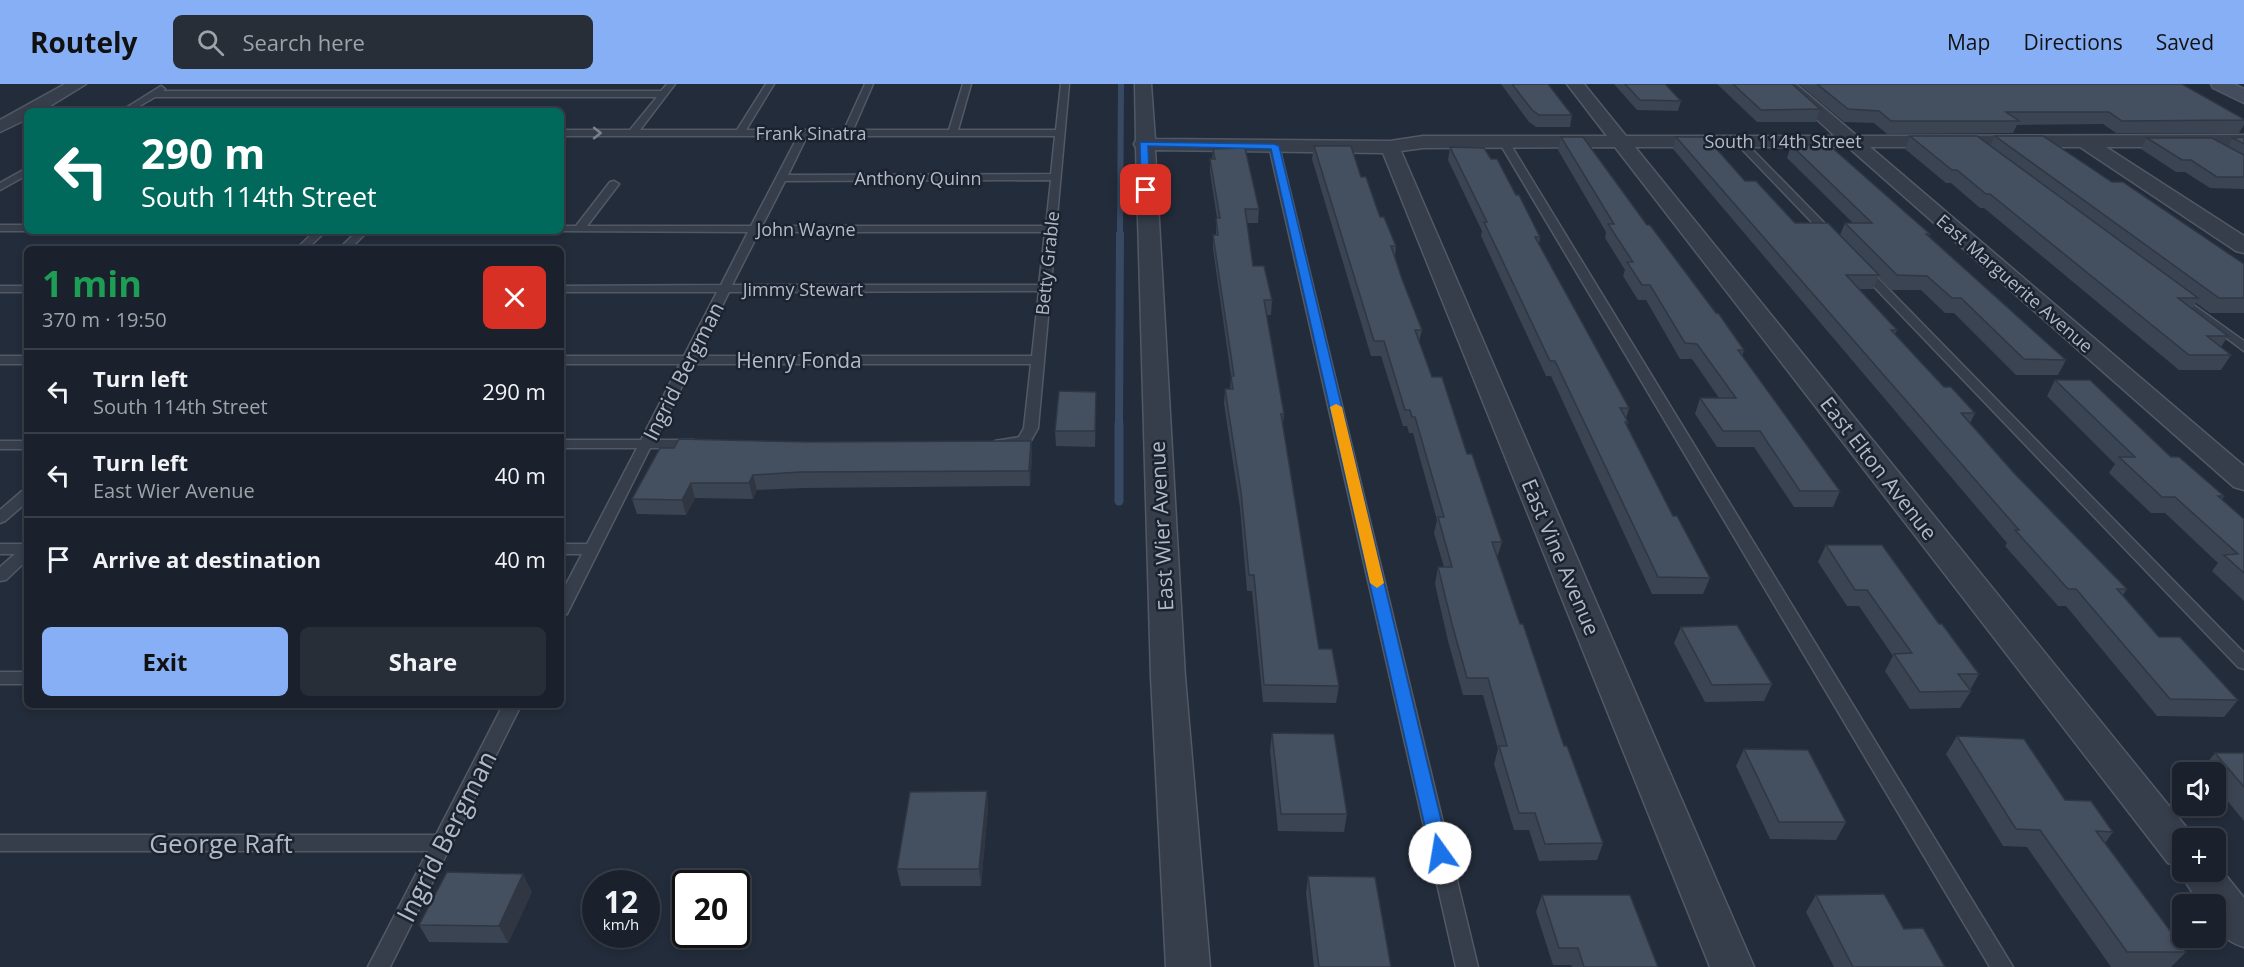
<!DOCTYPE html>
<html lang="en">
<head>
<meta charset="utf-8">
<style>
	:root { --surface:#1a212c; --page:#272e38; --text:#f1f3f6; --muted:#9fa3a9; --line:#383e48; --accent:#87aff6 }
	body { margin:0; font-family:"Open Sans",sans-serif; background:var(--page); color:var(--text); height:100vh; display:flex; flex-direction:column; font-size:22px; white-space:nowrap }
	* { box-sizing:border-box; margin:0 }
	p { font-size:20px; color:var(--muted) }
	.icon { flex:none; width:33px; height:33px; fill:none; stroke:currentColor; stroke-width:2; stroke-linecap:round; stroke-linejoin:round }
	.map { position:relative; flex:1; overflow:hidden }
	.sheet { position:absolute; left:24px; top:162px; width:540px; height:462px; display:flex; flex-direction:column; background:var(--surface); border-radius:9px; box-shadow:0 3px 9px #0003,0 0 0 2px var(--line) }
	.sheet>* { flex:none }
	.guide { position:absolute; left:24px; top:24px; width:540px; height:126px; border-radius:9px; box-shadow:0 3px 9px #0003,0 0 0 2px var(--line); background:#00695c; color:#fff; overflow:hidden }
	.fabs { position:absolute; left:2172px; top:678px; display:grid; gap:12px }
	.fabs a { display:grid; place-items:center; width:54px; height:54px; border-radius:9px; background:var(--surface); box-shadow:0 3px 9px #0003,0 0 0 2px var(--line); font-size:30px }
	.speed { position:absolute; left:582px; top:786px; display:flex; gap:12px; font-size:30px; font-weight:700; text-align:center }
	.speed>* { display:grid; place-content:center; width:78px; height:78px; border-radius:50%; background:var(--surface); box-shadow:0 3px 9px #0003,0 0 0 2px var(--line); line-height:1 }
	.speed small { font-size:15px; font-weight:400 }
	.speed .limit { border:3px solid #111; border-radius:9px; background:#fff; color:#111 }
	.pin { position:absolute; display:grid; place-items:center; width:51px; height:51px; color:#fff; margin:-26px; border-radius:12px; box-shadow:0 3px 9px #0006 }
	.me { position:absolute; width:66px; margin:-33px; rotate:347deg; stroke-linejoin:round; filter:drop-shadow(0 0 4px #0008) }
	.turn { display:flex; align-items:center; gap:21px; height:126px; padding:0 18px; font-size:27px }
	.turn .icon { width:78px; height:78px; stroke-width:2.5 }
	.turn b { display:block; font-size:42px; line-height:51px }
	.round { display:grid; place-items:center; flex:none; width:63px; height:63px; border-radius:9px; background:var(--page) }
	.head { display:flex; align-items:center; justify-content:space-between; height:102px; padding:0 18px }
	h1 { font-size:36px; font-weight:700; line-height:45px; color:#1e9e55 }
	.button { display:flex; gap:12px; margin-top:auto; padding:12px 18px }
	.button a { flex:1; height:69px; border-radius:9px; background:var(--accent); color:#111; font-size:24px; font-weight:700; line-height:69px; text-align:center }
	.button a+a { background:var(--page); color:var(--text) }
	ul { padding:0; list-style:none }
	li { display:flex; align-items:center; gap:18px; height:84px; padding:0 18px; border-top:2px solid var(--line) }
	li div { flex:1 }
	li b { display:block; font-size:22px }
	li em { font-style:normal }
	header { display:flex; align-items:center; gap:36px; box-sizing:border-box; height:84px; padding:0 30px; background:var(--accent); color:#111 }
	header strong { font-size:28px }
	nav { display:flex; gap:33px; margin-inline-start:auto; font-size:21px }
	.search { width:420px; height:54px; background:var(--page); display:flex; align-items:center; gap:15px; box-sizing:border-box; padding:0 21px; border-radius:9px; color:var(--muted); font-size:22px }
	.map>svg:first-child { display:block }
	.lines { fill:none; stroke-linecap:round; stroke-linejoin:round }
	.stream-far2 { stroke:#384964; stroke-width:6 }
	.stream-far1 { stroke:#384964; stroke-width:8 }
	.stream { stroke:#384964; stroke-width:9 }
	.lane-casing { stroke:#525966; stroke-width:3 }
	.street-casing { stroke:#525966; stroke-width:3 }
	.secondary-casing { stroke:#525966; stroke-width:3 }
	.lane { fill:#363e4b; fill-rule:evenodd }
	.street { fill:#363e4b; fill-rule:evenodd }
	.secondary { fill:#444d5e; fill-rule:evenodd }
	.wall { fill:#3a4453 }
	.shaded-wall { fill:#303743 }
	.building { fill:#444f60; stroke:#303743; stroke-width:1.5 }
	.oneway { stroke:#7a828f }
	.route { fill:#1a73e8; stroke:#114b97; stroke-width:1.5 }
	.slow { fill:#f59e0b }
	.labels { text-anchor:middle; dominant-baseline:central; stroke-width:5; stroke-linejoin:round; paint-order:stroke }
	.far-street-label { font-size:18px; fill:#b2b9c7; stroke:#1c2330 }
	.street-label { font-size:21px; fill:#b2b9c7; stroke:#1c2330 }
	.near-street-label { font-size:26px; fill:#b2b9c7; stroke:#1c2330 }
</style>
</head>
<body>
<header>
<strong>Routely</strong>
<div class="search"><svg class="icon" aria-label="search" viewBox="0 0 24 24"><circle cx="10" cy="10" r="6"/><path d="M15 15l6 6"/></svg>Search here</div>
<nav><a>Map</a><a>Directions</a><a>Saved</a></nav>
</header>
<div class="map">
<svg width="2244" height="883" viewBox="0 0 2244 883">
	<rect width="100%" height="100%" fill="#232c3b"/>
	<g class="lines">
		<path class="stream-far2" d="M1120,151l1,-151"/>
		<path class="stream-far1" d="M1119,341l1,-191"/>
		<path class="stream" d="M1119,417v-77"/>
		<g class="lane-casing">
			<g id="lane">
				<path d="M667,0h8l-35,46h97l29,-46h8l-28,46h98l21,-46h8l-20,46h96l14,-46h8l-13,46h98l5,-46h8l-31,344 -9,16 -29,4 -7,-4 2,-3 24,-4 5,-9 7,-64h-338l-38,76h39l7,4 -7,4h-44l-83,166 -6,2v-22l21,-40h-21v-10h26l50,-96h-76v-8h80l39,-76h-119v-8h123l33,-64h-156v-6l160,-1 27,-53 -191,-1h4v-5h15l34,-44 4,-1 5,3 -32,42h164l47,-90h-237v-6h69l27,-33h-502l-24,14h-10l40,-25 4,3 -2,2h498zM807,52h248l-4,38 -263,1zM1051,96l-5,46h-284l23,-45zM759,148h286l-6,53h-307zM1039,207l-7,65h-335l32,-64z"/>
				<path d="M1736,55h6l95,97v4h-8l-93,-97z"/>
				<path d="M1501,56l8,2 504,825h-23l-491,-825z"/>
				<path d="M1274,59l5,3 199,821h-22l-187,-821z"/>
				<path d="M27,84v7l-27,15v-7z"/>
				<path d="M0,141h27l1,6h-28z"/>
				<path d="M315,147h11l-19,18h-11z"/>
				<path d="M357,147h11l-18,18h-11z"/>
				<path d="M1862,181l4,1 378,387v16l-6,-2 -380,-397 -2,-2z"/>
				<rect x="0" y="202" width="27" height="6"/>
				<path d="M2177,209l67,48v10l-71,-53 -2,-2z"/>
				<rect x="0" y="272" width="27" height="8"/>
				<rect x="0" y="357" width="27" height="8"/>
				<path d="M27,406v12l-22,19 -5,2v-13l22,-19z"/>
				<path d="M0,460h27v16l-21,20 -6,1v-14l15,-13h-15z"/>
				<rect x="0" y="588" width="27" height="12"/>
				<path d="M503,621h18l-131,262h-22l60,-116h-428v-16h436z"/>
			</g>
		</g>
		<g class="street-casing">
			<g id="street">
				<path d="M65,0h21l-44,27h-15v8l-27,13v-12z"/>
				<path d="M1135,0h16l4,55 235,2 33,-5h184l-40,-52h17l42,52h209l-57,-52h18l61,52 387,-1v12h-138l138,89v17l-8,-2 -156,-104h-210l374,319v24l-10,-3 -386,-340h-213l560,691h-13v34h34v-9l28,35v49c-24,-8 -28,-18 -28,-43h-16l-21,-32 2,-5 -13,-4 -553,-716 -192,1 -22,3 353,816h-44l-327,-814 -228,-3 30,527 25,290h-44l-15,-290 -15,-529 -2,-4 2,-4z"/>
			</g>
		</g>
		<g class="secondary-casing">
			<path id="secondary" d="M2211,0h23l10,5v14l-31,-15z"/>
		</g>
		<use href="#lane" class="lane"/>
		<use href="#street" class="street"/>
		<use href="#secondary" class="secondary"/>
	</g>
	<g class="wall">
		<path d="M1501,0h47l24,31 -2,12h-34l-7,-5z"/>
		<path d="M1614,0h51l16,17 -3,10 -41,-1z"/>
		<path d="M1717,0h75l28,25 -4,13h-59z"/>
		<path d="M1799,0h383l62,35v6l-5,8h-123l-13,-9 -86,1 -4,8 -126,1 -13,-11 -30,-1z"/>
		<path d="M1910,52l80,10 5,-10 117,46 132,82v49h-34l-14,-10 -4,6 36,27 -7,11 10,8 -10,15h-42l-195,-162h-4l-29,-25h-5l-41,-34z"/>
		<path d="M1561,53l86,88 97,125 -2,6 98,135 -7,16h-39l-40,-60h-37l-22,-33 5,-16h19l-27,-39h-12l-34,-59h-8l-15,-24 2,-6 -20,-32 1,-6 -48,-82z"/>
		<path d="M1676,53l69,44 50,42 45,12 5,-12h8l-66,-65 4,-13 139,89 -1,2 137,124 -8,15h-42l-62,-62h-9l-24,-23h-30l-13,-13 -5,12h-13l37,41 -2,4 49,53 31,26 -5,10 44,50 113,116 -4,6 36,42 79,63 -14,17 -67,-1 -91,-110h-8l-53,-60 2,-3 -334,-394z"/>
		<path d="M2244,53v52l-34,-1 -25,-16h-9l-35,-23 6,-11 81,9 5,-9z"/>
		<path d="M1314,62l47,31 19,40 16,29 -1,10 7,23 20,51 -3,12 13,35 35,77 35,88 -5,16 23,66 44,122 39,97 -6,17 -58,1 -10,-31h-15l-20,-66 4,-15 -15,-54h-20l-15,-54 -13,-57 3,-17h6l-10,-34 3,-13 -24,-87h-4l-2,-7h-4l-22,-70h-10l-59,-197z"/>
		<path d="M1450,63l41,12 25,36 24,42 -1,7 90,164 -3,11 2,3 -1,3 46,91 37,62 -7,16h-51l-101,-218h-5l-65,-140 1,-5 -34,-71z"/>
		<path d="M1213,65l46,60 -1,14h-11l6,43 19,34 -1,15h-5l18,99 -1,11 36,224 20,37 -3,17 -73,-1 -11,-111h-5l-7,-83 -16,-104 1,-15h5l1,-13 -18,-127v-14h3v-17h1l-7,-46v-13h2z"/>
		<path d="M2055,296l116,77 53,39 -2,4 22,19v82l-32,-30 6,-8 -53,-50h-14l-42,-40 6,-9 -68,-68z"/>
		<path d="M1096,323l-1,40 -39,-1 -1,-15z"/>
		<path d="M1031,357l1,16 -2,29 -227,2 -46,2 -4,9 -58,-1 -9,17 -49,-1 -5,-15 42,-51 135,-6z"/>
		<path d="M1826,461l113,79 40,50 -9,16 1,1 -11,17 -50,1 -25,-38 8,-15 -34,-50h-12l-29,-44z"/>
		<path d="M1681,543l91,57 -8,17 -59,1 -31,-59z"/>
		<path d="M1272,649l75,81 -3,18 -66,-1 -8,-81z"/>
		<path d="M1957,652l108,64 48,32 -8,11 81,109 -15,15h-60l-84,-120 -24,-1 -57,-92z"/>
		<path d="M1744,665l102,73 -10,18 -66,-1 -34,-73z"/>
		<path d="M2215,669h29v68l-28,-34v-15h-13l-2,-2z"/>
		<path d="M987,707l1,17 -7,78h-80l-4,-17z"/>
		<path d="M1308,792l83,91h-77l-8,-74z"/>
		<path d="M532,808l-24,51 -79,-1 -10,-17z"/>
		<path d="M1542,811l116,72h-86l-1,-2h-18l-17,-53z"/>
		<path d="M1816,811l88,34 41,38h-111l-28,-55z"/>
	</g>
	<g class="shaded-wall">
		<path d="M1096,308v15l-1,40v-16z"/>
		<path d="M1031,357l1,16 -2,29 -1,-15z"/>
		<path d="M753,391l4,15 -4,9 -4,-16z"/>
		<path d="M691,399l4,15 -9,17 -4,-15z"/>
		<path d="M987,707l1,17 -7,78 -2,-17z"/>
		<path d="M523,790l9,18 -24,51 -9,-17z"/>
	</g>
	<g class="building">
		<path d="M1512,0h36l24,31h-33l-7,-5z"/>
		<path d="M1625,0h40l16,17 -41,-1z"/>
		<path d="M1733,0h59l28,25 -59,1z"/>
		<path d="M1817,0h365l62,35v1l-122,1 -13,-9h-103l13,9h-128l-12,-10 -31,-2z"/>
		<path d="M1910,52h67l221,162h-20l50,38h-21l24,19h-42l-199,-161h-4l-29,-24h-5z"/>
		<path d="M1995,52h48l69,46h11l121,82v34h-25z"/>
		<path d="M1561,53h22l64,88h3l66,88 3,1 25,36h-6l102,141h-40l-40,-60h-37l-23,-33h36l-39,-54 -12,-1 -35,-58h-8l-15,-23h6l-25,-38h6z"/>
		<path d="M1676,53h30l39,44h11l39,42h33l51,52h-33l51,55h-6l53,57h7l24,26h-14l53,60 113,116h-10l42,48h21l58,63 -68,-1 -94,-110h-8l-53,-59h4z"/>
		<path d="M2244,53v7l-11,-6z"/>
		<path d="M2147,54h65l32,17v22h-27l-26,-17h-9z"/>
		<path d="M1791,61h38l101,89h-4l140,126 -42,-1 -63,-61h-9l-25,-22 -30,-1 -52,-52h27z"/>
		<path d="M1314,62h37l10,31h5l14,40h4l12,29h-5l11,33 20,51h-7l17,47h10l25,77h5l30,88h-10l28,82h3l41,122h3l36,97 -58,1 -10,-31h-16l-20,-67h8l-19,-68h-21l-15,-54 -14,-57h14l-14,-50h6l-29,-100h-3l-2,-7h-5l-21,-69h-10z"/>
		<path d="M1450,63l34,1 7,11h6l19,36h3l21,42h-5l94,171h-9l8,14h-3l48,94h4l33,62 -52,-1 -103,-216h-5l-66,-139h3z"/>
		<path d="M1245,64l14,61h-14l8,57h11l8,34h-8l20,114h-3l38,235h13l7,37 -75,-1 -10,-110h-5l-8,-83 -16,-103h8l-2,-13h3l-21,-141h5l-2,-17h4l-10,-59h5l-2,-10z"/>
		<path d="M2055,296h35l81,77h8l45,39h-6l26,23v54l-20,-18 14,-1 -63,-57h-13l-43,-40h16z"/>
		<path d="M1059,307l37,1 -1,39h-40z"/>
		<path d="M679,355l130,3 222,-1 -2,30 -229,1 -47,3 -4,8h-58l-9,17 -50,-1 28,-51h14z"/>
		<path d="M1826,461h56l57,79h3l37,50h-21l13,17 -51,1 -26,-38 18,-1 -45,-63h-12z"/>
		<path d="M1737,541l35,59 -60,1 -31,-58z"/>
		<path d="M1272,649l62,1 13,80h-66z"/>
		<path d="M1957,652l67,3 41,61 26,1 22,31 -17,-1 90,121h-59l-87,-122 -24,-1z"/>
		<path d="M1744,665l64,1 38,72h-67z"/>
		<path d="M2215,669h29v34z"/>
		<path d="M987,707l-8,78h-82l13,-77z"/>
		<path d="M447,788l76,2 -24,52 -80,-1z"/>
		<path d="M1308,792l67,1 16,90h-72z"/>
		<path d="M1884,810l20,35 19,-1 22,39h-92l-37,-72z"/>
		<path d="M1542,811h88l28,72h-74l-6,-19h-19z"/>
	</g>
	<defs><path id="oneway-chevron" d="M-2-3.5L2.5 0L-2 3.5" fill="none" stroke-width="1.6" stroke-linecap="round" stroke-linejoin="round" transform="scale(1.5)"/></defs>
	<use class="oneway" href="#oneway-chevron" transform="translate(597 49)"/>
	<path class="route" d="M1140,58l134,2 5,2 170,707 -2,5 -7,3 -6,-3 -3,-5 -160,-704 -123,-3 2,44 -4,3 -5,-3z"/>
	<path class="slow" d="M1336,320l6,3 42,176 -7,5 -7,-5 -40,-176z"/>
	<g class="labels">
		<g class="far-street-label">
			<text x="811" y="49">Frank Sinatra</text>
			<text x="1783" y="57">South 114th Street</text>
			<text x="918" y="94">Anthony Quinn</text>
			<text x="806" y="145">John Wayne</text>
			<text transform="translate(1047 179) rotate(-84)">Betty Grable</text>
			<text transform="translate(2015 199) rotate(41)">East Marguerite Avenue</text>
			<text x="803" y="205">Jimmy Stewart</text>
		</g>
		<g class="street-label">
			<text x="799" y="276">Henry Fonda</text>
			<text transform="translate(683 287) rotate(-63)">Ingrid Bergman</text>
			<text transform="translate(1879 384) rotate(52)">East Elton Avenue</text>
			<text transform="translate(1161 442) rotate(-93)">East Wier Avenue</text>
			<text transform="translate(1561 473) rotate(67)">East Vine Avenue</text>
		</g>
		<g class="near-street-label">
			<text transform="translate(446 752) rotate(-63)">Ingrid Bergman</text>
			<text x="221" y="759">George Raft</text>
		</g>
	</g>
</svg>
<div class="fabs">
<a><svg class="icon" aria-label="sound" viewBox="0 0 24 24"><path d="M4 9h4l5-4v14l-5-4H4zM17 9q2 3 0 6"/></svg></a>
<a>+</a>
<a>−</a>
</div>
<div class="speed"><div>12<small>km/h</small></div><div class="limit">20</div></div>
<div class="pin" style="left:1146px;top:106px;background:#d93025"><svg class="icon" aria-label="arrive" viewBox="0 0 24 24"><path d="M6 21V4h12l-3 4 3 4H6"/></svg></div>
<svg class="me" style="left:1440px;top:769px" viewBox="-20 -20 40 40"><circle r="19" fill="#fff"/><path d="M0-13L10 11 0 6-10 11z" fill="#1a73e8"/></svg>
<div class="guide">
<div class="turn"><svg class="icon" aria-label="left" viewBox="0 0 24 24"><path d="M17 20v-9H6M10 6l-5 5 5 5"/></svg><div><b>290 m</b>South 114th Street</div></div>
</div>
<section class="sheet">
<div class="head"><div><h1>1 min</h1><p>370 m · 19:50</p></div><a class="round" style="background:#d93025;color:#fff"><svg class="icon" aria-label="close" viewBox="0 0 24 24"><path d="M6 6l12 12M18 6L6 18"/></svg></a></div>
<ul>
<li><svg class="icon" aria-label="left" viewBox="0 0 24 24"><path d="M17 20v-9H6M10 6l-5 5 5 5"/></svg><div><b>Turn left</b><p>South 114th Street</p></div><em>290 m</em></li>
<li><svg class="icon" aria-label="left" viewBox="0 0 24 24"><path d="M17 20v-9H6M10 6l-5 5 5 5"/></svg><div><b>Turn left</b><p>East Wier Avenue</p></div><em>40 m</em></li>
<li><svg class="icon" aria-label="arrive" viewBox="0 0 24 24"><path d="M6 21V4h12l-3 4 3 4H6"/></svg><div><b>Arrive at destination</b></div><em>40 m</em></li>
</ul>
<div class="button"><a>Exit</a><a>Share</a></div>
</section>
</div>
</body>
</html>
